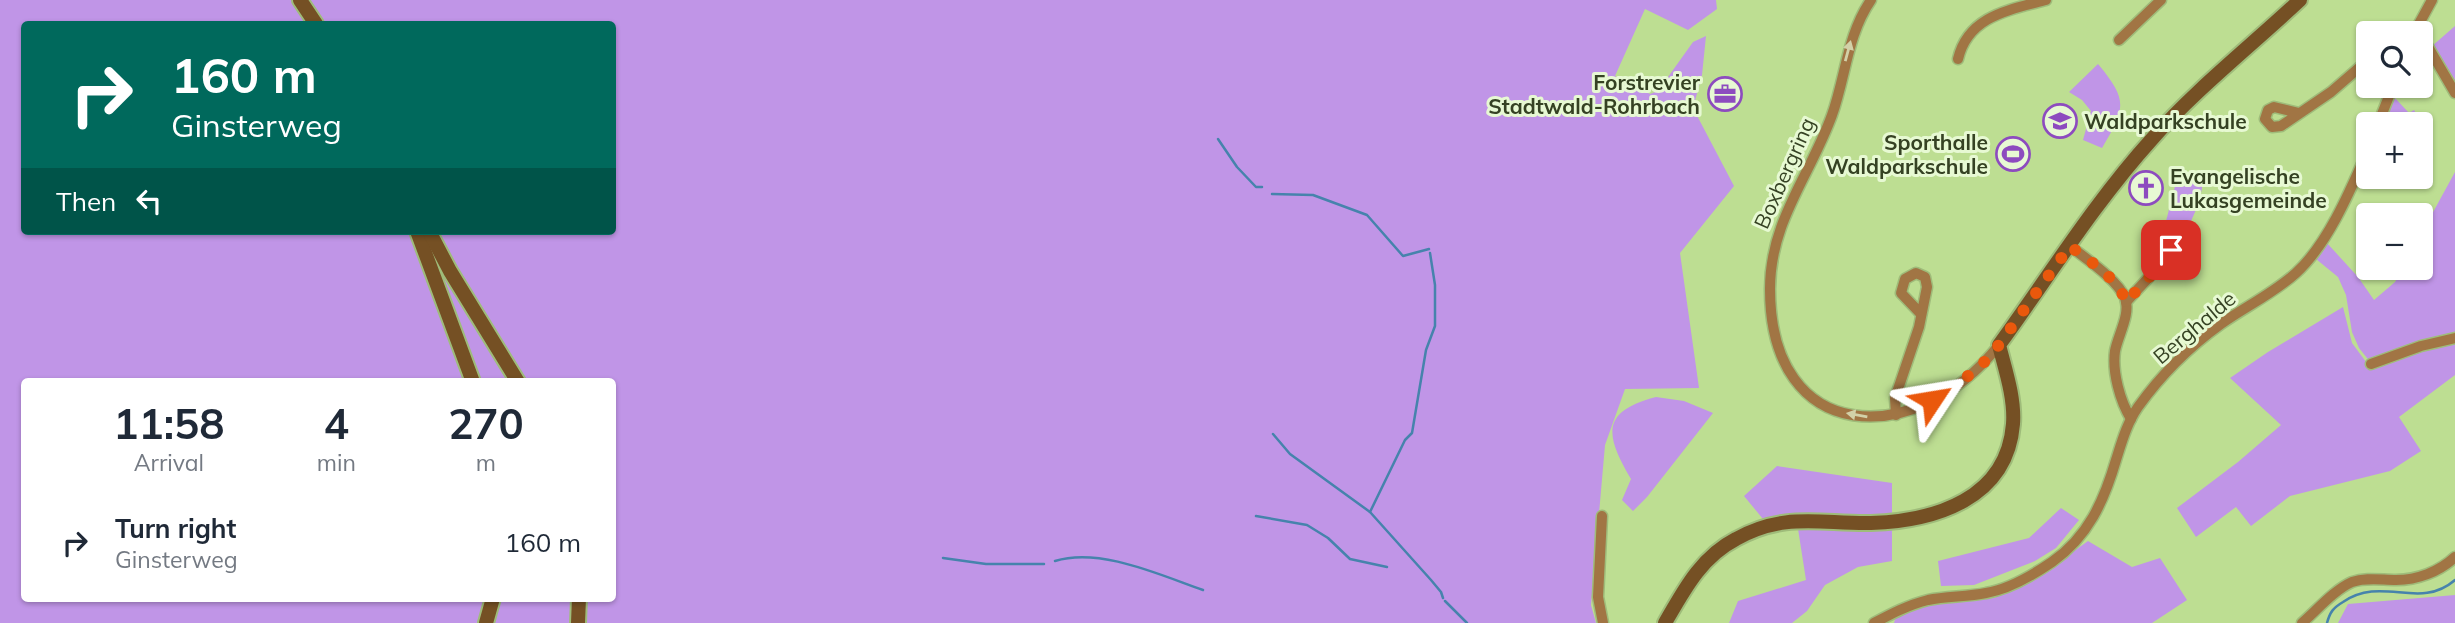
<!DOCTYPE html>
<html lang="en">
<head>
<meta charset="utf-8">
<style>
	:root { --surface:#fff; --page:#f2f2f3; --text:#1f2937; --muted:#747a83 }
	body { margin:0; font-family:Mulish,sans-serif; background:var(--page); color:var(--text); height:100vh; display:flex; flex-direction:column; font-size:26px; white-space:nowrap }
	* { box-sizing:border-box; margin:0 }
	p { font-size:23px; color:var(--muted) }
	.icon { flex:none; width:38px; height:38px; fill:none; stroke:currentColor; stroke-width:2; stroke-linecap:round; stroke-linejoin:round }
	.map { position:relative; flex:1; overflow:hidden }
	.details { position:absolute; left:21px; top:378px; width:595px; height:224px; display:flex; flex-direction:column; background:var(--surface); border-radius:7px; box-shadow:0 2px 5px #0004 }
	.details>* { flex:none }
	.hud { position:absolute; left:21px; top:21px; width:595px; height:214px; border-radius:7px; box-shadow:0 2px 5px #0004; background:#00695c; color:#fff; overflow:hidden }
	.fabs { position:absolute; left:2356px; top:21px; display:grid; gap:14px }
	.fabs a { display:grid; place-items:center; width:77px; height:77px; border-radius:7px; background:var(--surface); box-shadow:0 2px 5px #0004; font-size:35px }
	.pin { position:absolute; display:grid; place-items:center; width:60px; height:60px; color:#fff; margin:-30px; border-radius:14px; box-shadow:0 4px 10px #0006 }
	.me { position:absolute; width:77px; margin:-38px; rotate:57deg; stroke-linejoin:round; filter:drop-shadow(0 0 5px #0008) }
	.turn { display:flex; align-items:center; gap:24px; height:147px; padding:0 35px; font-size:32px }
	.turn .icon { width:91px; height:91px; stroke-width:2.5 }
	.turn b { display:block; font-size:49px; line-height:60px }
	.then { display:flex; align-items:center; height:66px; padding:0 35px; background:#0003; gap:14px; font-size:26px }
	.eta { display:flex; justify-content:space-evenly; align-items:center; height:119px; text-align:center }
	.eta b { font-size:42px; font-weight:700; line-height:49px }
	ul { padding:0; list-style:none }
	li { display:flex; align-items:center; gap:21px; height:91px; padding:0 35px }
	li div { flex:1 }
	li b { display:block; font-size:26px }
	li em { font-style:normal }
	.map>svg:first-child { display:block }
	.green { fill:#c095e7; fill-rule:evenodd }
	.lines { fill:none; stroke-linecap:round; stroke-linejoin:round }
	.stream { stroke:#4683ac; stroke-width:2.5 }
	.street-casing { stroke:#9fbc7a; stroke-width:13 }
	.secondary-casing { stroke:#9fbc7a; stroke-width:18 }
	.street { stroke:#a17544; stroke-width:10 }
	.secondary { stroke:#755024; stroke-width:14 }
	.oneway { fill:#d2d1a8 }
	.route { stroke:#ea580c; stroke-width:12; stroke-dasharray:0 21.6 }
	.labels { text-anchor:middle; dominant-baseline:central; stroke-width:6; stroke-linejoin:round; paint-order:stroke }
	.poi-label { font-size:21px; font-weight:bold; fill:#354223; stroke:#e7f9d3; text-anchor:end }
	.street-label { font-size:21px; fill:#354223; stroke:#e7f9d3 }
</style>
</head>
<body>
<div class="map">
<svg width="2455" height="623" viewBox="0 0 2455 623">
	<rect width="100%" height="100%" fill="#bdde92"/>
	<g class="green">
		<path d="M0,0h1716l1,9 -29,21 -43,-21 -30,67 35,18 8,-3 35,-49 13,-6 -4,39 -9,33 41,78 -54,67 19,135 -74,1 -20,56 -14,160 5,18h-1596zM24,24h588v207h-588zM24,382h588v216h-588z"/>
		<path d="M2455,26v61l-24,-40z"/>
		<path d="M2098,64c31,37 27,45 4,84l-19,-8 8,-29 -9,-11 -13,-8z"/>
		<path d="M2395,98l14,15 5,-3 14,24 -6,9 -2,-1v-18h-36z"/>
		<path d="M2180,167l23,16 -4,20 -15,34 -20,-8z"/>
		<path d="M2455,172v203l-56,42 22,34 -31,20 -100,25 -39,30 -15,-19 -40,30 -19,-29 61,-46 43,-37 -51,-47 38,-26 75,-45 9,36 17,23 2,-3 -12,-15 -7,-16 -6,-37 -8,-18 -22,-18 11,-16 31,34 16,23 21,-18 8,-14h17v-32z"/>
		<path d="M1656,397l28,4 29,12 -66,84 -14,14 -11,-11 9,-21c-25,-43 -32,-67 25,-82z"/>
		<path d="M1777,466l115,17v78l-34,6 -33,18 -18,26 -15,12h-63l9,-22 68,-21 -10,-64 -33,3 -19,-23z"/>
		<path d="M2061,508l18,12 -23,28 -21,13 -61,24 -33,1 -3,-25 91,-23z"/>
		<path d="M2088,541l44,26 28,-9 27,42 -35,23h-258l2,-7 35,-11 63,-7 40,-18z"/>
		<path d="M2455,595v28h-117l10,-19z"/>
	</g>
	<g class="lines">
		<g class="stream">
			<path d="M1218,139l19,28 19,20h6"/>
			<path d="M1272,194l41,1 54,20 36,41 26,-7"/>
			<path d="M1273,434l17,20 80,58 61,68 10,12 2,6"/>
			<path d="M1370,512l35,-72 7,-7 14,-83 9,-24v-41l-5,-32"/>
			<path d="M1256,516l51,9 21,13 22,21 37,8"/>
			<path d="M943,558l43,6h58"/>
			<path d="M1055,561c45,-14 105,14 148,29"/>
			<path d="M1445,601l22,22"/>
			<path d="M2327,623c3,-11 6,-15 16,-21 40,-27 76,9 112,-22"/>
		</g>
		<g class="street-casing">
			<g id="street">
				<path d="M1871,0c-24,35 -25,76 -39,115 -22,61 -62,106 -62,174 0,157 146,161 229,56"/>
				<path d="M2414,33l18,-33"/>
				<path d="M2119,40l42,-40"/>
				<path d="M2420,41l7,4 28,48"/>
				<path d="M1958,59c10,-43 51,-49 88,-59"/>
				<path d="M2299,113l-25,-6 -6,3 -3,9 7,8 9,-1 50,-34 37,-32"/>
				<path d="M2378,124l15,-38"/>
				<path d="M2070,246c15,12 48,34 55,52 6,16 -7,37 -10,53 -3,21 5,50 16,68"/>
				<path d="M2126,302l40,-43 7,-14"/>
				<path d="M2371,364l50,-18 34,-8"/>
				<path d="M1896,415l-1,-17 24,-71 8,-40 -2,-10 -9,-4 -11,6 -4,14 20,21"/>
				<path d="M1602,516l-4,81 5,26"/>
				<path d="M1874,623c17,-9 34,-18 54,-23 19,-4 38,-3 58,-7 24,-4 47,-18 66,-31 36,-25 52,-61 64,-102 6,-19 11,-37 22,-53 23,-32 51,-60 83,-83 24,-17 53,-31 75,-51 32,-29 55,-84 72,-123"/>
				<path d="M2302,623c15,-13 32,-33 50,-41 14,-5 29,-2 44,-2 21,0 43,-8 59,-23"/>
			</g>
		</g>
		<g class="secondary-casing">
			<g id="secondary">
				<path d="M300,0l16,24"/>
				<path d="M417,231l56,151"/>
				<path d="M429,231l21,40 68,111"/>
				<path d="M486,623l7,-25"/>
				<path d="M578,623l1,-25"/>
				<path d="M1665,623c19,-33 36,-66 71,-84 48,-27 84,-15 135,-16 64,-2 136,-24 142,-99 2,-26 -8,-55 -14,-79 50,-69 96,-143 153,-206 43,-49 100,-94 148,-139"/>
			</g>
		</g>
		<use href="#street" class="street"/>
		<use href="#secondary" class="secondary"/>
	</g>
	<defs><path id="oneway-solid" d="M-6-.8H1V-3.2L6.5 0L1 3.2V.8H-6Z" transform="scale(1.75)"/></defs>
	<g class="oneway">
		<use href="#oneway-solid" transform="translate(1848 51) rotate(-75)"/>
		<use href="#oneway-solid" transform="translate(1857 415) rotate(-170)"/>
	</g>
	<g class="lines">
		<path class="route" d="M1932,400l29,-18 29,-25 80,-111c19,15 48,32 56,56l40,-43 5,-9"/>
	</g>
	<defs>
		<g id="office-ring" transform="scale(1.75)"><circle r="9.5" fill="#e7f9d3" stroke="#8d4bbf" stroke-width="1.5"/><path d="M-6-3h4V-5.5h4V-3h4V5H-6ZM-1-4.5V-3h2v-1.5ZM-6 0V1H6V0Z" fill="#8d4bbf"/></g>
		<g id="school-ring" transform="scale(1.75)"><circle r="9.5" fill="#e7f9d3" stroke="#8d4bbf" stroke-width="1.5"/><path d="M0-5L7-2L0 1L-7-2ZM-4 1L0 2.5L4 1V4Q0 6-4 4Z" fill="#8d4bbf"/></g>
		<g id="stadium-ring" transform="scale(1.75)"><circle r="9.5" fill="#e7f9d3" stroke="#8d4bbf" stroke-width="1.5"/><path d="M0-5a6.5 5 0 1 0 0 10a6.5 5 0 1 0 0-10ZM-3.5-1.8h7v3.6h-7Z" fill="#8d4bbf"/></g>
		<g id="church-ring" transform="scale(1.75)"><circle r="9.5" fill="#e7f9d3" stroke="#8d4bbf" stroke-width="1.5"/><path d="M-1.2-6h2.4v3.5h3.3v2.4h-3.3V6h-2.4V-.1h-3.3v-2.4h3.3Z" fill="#8d4bbf"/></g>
	</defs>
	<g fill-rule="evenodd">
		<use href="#office-ring" x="1725" y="94"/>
		<use href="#school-ring" x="2060" y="121"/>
		<use href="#stadium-ring" x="2013" y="154"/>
		<use href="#church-ring" x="2146" y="188"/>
	</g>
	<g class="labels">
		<g class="poi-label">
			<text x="1700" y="82">Forstrevier<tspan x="1700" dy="24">Stadtwald-Rohrbach</tspan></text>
			<text x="2084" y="121" text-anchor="start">Waldparkschule</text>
			<text x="1988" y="142">Sporthalle<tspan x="1988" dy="24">Waldparkschule</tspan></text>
			<text x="2170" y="176" text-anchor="start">Evangelische<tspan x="2170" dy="24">Lukasgemeinde</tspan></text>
		</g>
		<g class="street-label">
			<text transform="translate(1784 173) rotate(-66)">Boxbergring</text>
			<text transform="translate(2194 327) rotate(-40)">Berghalde</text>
		</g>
	</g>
</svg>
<div class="fabs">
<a><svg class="icon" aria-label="search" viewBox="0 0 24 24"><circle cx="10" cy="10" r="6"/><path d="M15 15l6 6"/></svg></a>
<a>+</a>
<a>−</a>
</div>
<div class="pin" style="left:2171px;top:250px;background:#d93025"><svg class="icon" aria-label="arrive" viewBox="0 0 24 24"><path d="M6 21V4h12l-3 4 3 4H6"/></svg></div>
<svg class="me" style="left:1932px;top:400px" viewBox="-20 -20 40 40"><path d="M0-17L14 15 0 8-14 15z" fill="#ea580c" stroke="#fff" stroke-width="4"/></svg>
<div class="hud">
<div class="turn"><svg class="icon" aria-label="right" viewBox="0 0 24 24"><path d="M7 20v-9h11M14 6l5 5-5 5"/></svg><div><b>160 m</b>Ginsterweg</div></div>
<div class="then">Then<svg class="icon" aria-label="left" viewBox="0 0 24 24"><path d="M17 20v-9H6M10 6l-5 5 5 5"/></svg></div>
</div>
<section class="details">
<div class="eta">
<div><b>11:58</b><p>Arrival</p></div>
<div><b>4</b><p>min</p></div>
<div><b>270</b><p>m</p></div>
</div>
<ul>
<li><svg class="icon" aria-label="right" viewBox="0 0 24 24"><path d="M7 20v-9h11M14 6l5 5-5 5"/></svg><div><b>Turn right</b><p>Ginsterweg</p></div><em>160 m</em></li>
</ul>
</section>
</div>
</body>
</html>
